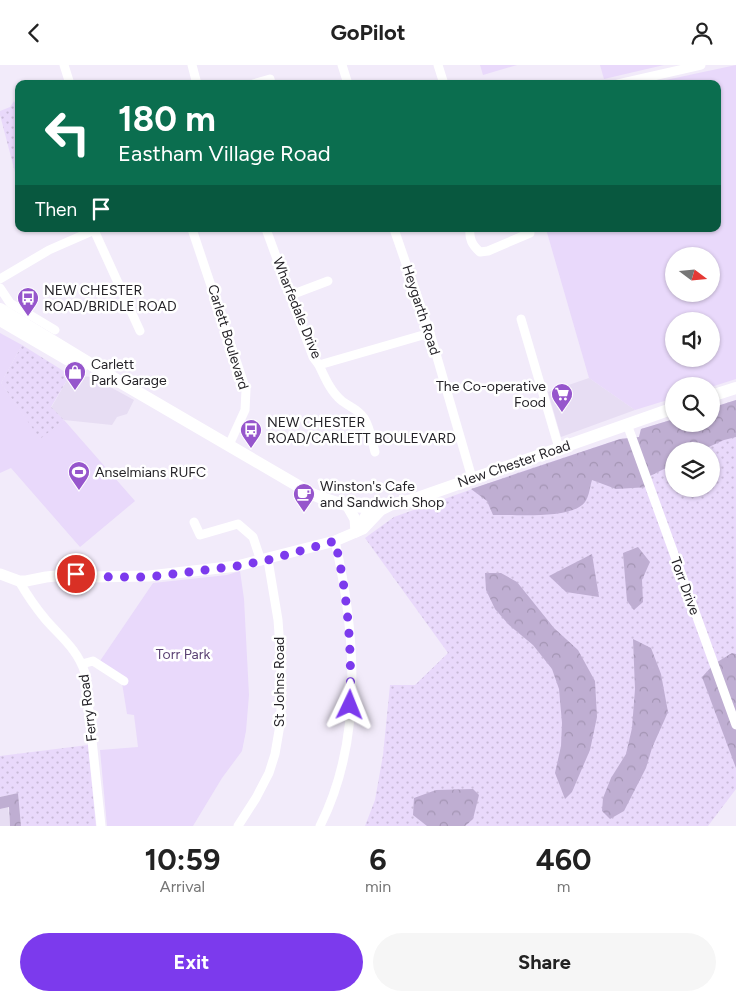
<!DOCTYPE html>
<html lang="en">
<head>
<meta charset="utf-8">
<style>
	:root { --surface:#fff; --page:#f6f6f6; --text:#222; --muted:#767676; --accent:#7c3aed }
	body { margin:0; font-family:Figtree,sans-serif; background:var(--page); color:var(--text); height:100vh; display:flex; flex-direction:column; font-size:19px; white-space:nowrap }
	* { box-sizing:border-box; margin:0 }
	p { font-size:16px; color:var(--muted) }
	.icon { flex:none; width:28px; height:28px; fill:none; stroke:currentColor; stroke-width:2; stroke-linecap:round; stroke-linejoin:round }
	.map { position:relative; height:761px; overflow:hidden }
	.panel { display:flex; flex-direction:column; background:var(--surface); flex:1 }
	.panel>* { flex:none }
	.hud { position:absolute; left:15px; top:15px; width:706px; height:152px; border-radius:10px; box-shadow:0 1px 4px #0004; background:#0b6e4f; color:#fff; overflow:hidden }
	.needle { width:32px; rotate:106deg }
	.buttons { position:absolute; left:665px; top:182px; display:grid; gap:10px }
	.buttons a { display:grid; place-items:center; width:55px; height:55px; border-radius:50%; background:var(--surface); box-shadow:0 1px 4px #0004; font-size:25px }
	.pin { position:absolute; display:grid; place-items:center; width:42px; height:42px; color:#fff; margin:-21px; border:2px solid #fff; border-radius:50%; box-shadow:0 1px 5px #0007 }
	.me { position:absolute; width:55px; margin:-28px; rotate:2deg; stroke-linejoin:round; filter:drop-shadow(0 0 4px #0008) }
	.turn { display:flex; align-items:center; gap:18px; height:105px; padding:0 20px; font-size:22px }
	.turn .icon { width:65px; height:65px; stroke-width:2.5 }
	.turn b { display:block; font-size:35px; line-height:42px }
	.then { display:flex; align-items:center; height:48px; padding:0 20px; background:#0003; gap:10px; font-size:19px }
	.eta { display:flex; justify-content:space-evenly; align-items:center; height:85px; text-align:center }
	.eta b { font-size:30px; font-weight:700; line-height:35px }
	.button { display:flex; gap:10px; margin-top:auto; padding:10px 20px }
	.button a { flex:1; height:58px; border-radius:30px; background:var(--accent); color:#fff; font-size:20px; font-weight:700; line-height:58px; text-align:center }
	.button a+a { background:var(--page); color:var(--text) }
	header { display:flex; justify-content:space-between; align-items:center; height:65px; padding:0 20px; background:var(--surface); font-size:22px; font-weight:700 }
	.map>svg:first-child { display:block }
	.built { fill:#e7ddf3 }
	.grass { fill:url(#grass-dots); fill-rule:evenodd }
	.forest { fill:url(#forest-crowns) }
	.park { fill:#e9d9fb; fill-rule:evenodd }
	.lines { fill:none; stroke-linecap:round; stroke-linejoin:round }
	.minor { stroke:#fff; stroke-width:9 }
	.major { stroke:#fff; stroke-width:11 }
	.highway { stroke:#fff; stroke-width:12 }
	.route { stroke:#7c3aed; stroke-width:9; stroke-dasharray:0 16.2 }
	.labels { text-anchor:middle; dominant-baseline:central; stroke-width:5; stroke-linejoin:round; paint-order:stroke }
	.poi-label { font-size:14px; fill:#252328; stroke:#fff; text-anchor:start }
	.street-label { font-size:14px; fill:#252328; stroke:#fff }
	.park-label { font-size:14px; fill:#5b4273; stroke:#fff }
</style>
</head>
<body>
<header><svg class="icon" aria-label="back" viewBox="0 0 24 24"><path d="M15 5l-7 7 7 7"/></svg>GoPilot<svg class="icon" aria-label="person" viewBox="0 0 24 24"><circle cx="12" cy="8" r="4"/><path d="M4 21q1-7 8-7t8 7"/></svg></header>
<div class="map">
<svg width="736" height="761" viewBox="0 0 736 761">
	<defs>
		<pattern id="grass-dots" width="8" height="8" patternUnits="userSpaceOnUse" patternTransform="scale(1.25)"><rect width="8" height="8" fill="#e9d9fb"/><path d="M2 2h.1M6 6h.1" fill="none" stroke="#c8bad7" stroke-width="1.8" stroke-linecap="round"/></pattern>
		<pattern id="forest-crowns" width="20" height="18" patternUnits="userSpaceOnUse" patternTransform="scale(1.25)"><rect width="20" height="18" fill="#bfaed2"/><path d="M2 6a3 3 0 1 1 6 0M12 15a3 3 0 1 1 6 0" fill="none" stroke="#a495b4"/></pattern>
	</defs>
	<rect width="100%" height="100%" fill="#f2ebfa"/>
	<g class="built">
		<path d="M70,310l22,2 42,23 -7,14 -10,3 -5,8 -48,-5 -13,-12z"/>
		<path d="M589,313l46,32 -74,27 -13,-45z"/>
		<path d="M8,742l2,19h-10v-17z"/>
	</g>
	<g class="grass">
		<path d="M14,36l5,10v64l-3,1 -16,-61v-4l10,-4z"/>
		<path d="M22,280l48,30 -19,32 13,13 -24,20 -39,-57z"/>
		<path d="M736,335v389l-28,37h-343l10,-26 8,-45 7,-70h25l33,-32 -83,-115 29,-21 126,-45 100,-33 19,-2 2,-8 33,-10v5h37v-16zM674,386h37v38h-37z"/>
		<path d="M88,680l8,81h-75l-3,-33 -18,4v-41z"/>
	</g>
	<g class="forest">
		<path d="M736,335v37l-12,3 -24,11h-26v13l-28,14 3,9 -33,2 -24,-9c-2,6 -3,17 -7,22 -13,18 -71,12 -92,13l-6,-14 -16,-12 149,-50 19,-2 2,-8 33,-10v5h37v-16z"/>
		<path d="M638,482l12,15 -8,18 1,22 -9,8 -7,-9 -4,-48z"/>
		<path d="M592,489l7,43 -33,-5 -17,-16z"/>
		<path d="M485,508h16l16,9 37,46 24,22 17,31 2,36 -7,33 -18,42 -7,7 -10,-26 6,-27 1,-23 -3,-34 -7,-20 -19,-24 -24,-20 -14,-16 -9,-19z"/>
		<path d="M633,574l18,9 10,26 7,38 -16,36 -6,20 -22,43 -14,8 -8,-8 1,-13 8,-20 15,-24 6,-26 3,-39z"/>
		<path d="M732,588l4,1v114l-34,-91 12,-13z"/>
		<path d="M473,724l6,6 -6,24 -8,7h-38l-14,-11 1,-17 22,-8z"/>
		<path d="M18,728l3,33h-11l-1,-19 -9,2v-12z"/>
	</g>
	<g class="park">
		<path d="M480,0h37l-34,10z"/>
		<path d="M600,0h64l-60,14z"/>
		<path d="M736,0v314l-25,8 -37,-1v12l-39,12 -46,-32 -43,-149h172v-145h-71zM674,191h37v38h-37zM674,256h37v38h-37z"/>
		<path d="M0,268l22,12 -21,38 39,56 24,-19 71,81 -55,46 -69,-79 -11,5z"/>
		<path d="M240,506l4,28 5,96 -3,36 -4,20 -20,27 -29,48h-86l-7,-76 38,-3 -4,-32 -7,-1 -5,-31 -22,-22 53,-78 74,-8z"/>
	</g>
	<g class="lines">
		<g class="minor">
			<path d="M64,0l6,19"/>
			<path d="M192,0l5,19"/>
			<path d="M342,0l6,19"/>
			<path d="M438,0l6,19"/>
			<path d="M253,19l17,-5 1,5"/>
			<path d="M618,19l83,-19"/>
			<path d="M192,164l54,161 -1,20 -16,35"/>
			<path d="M266,164l47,128 6,8 111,-32"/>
			<path d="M394,164l36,104 42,145"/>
			<path d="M470,164c-1,10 2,16 10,23l8,-1 42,-18"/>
			<path d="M94,165l46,101"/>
			<path d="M0,214l49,-29 48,-21"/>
			<path d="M0,223l10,15 45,27"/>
			<path d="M291,230l37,-14"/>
			<path d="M521,254l38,129"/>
			<path d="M319,300c6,13 12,27 23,36 8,6 16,8 22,17 6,9 8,23 11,34"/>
			<path d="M627,359l109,301"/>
			<path d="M194,457l6,13 38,-11 15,13 8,24"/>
			<path d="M19,516c8,14 17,27 27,39 15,17 32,30 39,53l16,153"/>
			<path d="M82,599l11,-3 31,20"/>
			<path d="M238,761l18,-28 13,-25 6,-19 6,-35v-57l-3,-42 -10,-60"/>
			<path d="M320,761c44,-87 36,-193 15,-285"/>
		</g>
		<g class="major">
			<path d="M347,440l8,14 1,13"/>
			<path d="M356,467l15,-25"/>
			<path d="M0,509l19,7h7l20,-4 29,-3 16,3 58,-1 88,-10 98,-25 28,-12 18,-19 8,-4"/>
		</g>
		<g class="highway">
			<path d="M0,244l115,70 197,115c37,16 61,16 100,6l262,-92"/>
			<path d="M0,255l72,42 10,4"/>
			<path d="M711,331l25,-8"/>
		</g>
	</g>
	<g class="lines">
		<path class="route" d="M76,509l34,3h39l88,-11 31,-6 67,-19c13,55 17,108 15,164"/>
	</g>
	<defs>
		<g id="bus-pin" transform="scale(1.125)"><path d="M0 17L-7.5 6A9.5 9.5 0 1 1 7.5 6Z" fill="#9656cc" stroke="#fff"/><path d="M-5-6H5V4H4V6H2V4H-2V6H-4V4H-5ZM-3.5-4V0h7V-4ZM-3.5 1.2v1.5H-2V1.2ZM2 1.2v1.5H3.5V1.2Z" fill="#fff"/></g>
		<g id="shop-pin" transform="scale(1.125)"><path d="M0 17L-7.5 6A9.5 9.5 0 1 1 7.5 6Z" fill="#9656cc" stroke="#fff"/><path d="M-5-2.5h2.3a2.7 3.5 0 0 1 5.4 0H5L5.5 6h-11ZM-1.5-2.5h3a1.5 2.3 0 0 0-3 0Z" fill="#fff"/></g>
		<g id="supermarket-pin" transform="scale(1.125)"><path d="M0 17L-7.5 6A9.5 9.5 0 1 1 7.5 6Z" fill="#9656cc" stroke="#fff"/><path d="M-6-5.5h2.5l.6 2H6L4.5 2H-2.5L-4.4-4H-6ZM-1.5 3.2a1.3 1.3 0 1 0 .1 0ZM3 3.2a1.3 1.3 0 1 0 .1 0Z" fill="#fff"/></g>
		<g id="stadium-pin" transform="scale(1.125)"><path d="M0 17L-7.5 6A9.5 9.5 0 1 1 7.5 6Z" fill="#9656cc" stroke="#fff"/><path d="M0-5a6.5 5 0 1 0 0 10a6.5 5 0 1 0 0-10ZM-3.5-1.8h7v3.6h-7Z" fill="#fff"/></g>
		<g id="cafe-pin" transform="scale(1.125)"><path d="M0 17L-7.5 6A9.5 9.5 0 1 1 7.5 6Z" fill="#9656cc" stroke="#fff"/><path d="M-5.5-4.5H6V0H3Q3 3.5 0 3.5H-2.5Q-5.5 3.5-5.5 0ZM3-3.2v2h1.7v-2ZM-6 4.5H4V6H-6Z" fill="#fff"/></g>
	</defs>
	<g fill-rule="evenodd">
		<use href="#bus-pin" x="28" y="233"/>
		<use href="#shop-pin" x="75" y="307"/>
		<use href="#supermarket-pin" x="562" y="329"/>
		<use href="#bus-pin" x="251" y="365"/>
		<use href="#stadium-pin" x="79" y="407"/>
		<use href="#cafe-pin" x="304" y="429"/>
	</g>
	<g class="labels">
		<g class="poi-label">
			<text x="44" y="225">NEW CHESTER<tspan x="44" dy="16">ROAD/BRIDLE ROAD</tspan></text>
			<text x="91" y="299">Carlett<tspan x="91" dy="16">Park Garage</tspan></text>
			<text x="546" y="321" text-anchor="end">The Co-operative<tspan x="546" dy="16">Food</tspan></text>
			<text x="267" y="357">NEW CHESTER<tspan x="267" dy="16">ROAD/CARLETT BOULEVARD</tspan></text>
			<text x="95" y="407">Anselmians RUFC</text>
			<text x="320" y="421">Winston's Cafe<tspan x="320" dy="16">and Sandwich Shop</tspan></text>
		</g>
		<g class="street-label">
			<text transform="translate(297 243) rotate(68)">Wharfedale Drive</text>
			<text transform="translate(421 245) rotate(72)">Heygarth Road</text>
			<text transform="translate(228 272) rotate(73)">Carlett Boulevard</text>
			<text transform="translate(514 399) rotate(-19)">New Chester Road</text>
			<text transform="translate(685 521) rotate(70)">Torr Drive</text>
			<text transform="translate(279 617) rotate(-90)">St Johns Road</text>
			<text transform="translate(88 643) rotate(-97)">Ferry Road</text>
		</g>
		<g class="park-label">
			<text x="183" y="589">Torr Park</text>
		</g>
	</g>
</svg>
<div class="buttons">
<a><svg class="needle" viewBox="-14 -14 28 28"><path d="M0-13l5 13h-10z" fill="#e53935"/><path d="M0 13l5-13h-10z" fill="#767676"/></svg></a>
<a><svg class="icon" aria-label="sound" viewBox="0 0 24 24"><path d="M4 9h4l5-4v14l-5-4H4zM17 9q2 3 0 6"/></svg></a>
<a><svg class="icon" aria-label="search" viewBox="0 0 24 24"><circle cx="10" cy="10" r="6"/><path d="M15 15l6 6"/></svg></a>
<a><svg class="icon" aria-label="layers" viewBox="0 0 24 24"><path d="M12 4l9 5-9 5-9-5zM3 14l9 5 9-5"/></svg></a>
</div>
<div class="pin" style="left:76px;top:509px;background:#d93025"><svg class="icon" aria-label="arrive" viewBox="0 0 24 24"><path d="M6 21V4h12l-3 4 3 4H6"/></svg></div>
<svg class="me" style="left:350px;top:640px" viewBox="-20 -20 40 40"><path d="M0-17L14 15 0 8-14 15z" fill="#7c3aed" stroke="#fff" stroke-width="4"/></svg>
<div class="hud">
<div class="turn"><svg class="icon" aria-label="left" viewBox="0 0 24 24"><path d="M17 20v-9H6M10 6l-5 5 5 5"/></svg><div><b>180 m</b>Eastham Village Road</div></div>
<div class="then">Then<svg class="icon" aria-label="arrive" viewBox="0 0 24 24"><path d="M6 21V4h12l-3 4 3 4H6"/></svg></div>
</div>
</div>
<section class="panel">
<div class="eta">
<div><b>10:59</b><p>Arrival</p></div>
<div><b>6</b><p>min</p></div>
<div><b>460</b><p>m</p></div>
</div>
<div class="button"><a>Exit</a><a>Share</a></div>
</section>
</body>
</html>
